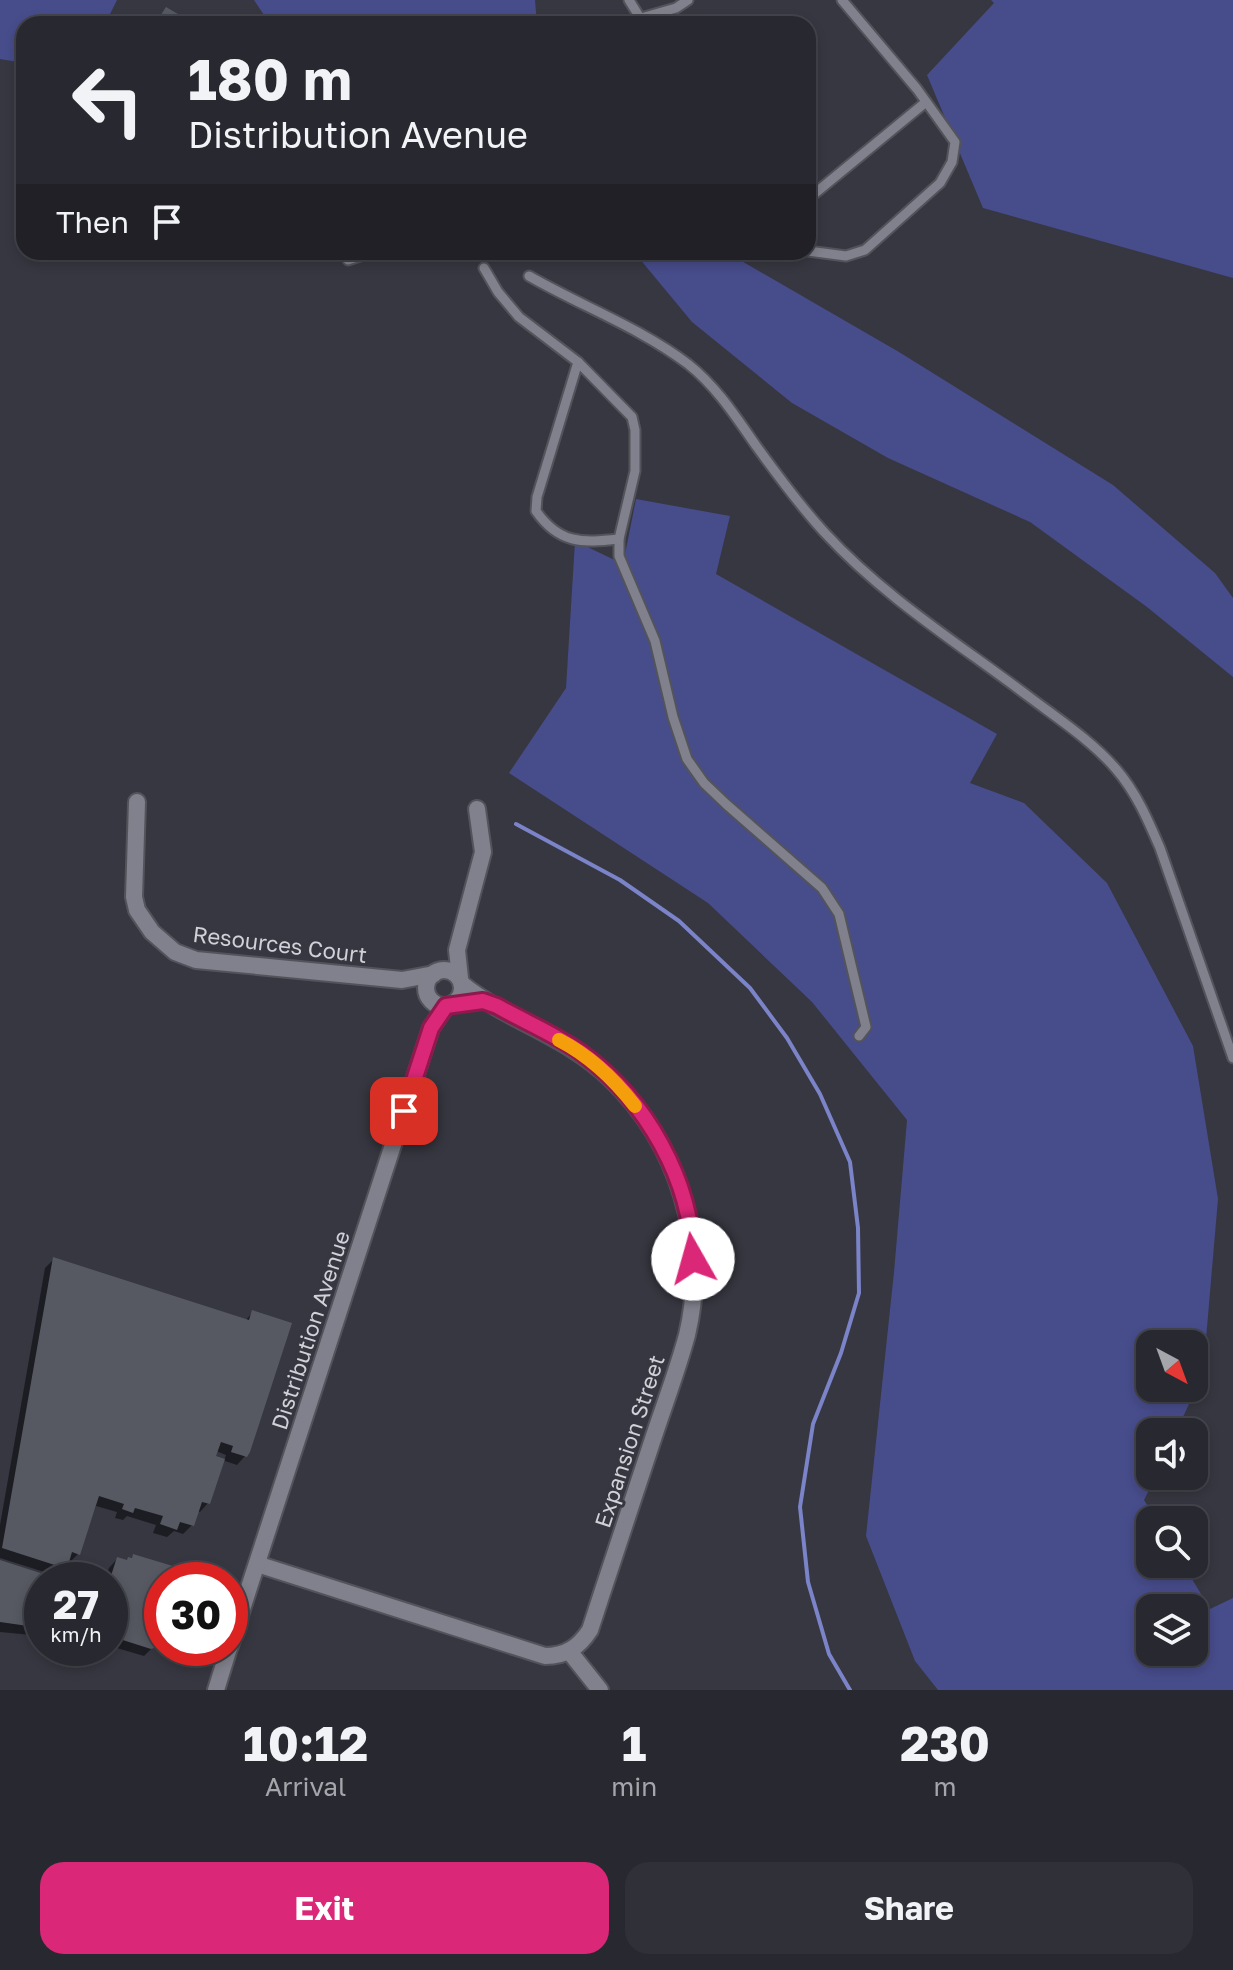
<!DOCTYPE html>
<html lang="en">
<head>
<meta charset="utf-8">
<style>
	:root { --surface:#282930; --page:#303138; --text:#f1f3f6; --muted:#a5a6ab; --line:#44454c; --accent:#db2777 }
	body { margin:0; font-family:"Golos Text",sans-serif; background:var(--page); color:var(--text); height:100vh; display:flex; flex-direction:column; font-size:30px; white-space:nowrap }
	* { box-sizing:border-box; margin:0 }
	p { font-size:26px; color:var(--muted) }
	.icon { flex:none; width:44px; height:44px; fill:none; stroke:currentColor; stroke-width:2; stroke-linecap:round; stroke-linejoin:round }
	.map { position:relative; height:1690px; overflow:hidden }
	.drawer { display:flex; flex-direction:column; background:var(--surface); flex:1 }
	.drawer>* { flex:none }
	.guide { position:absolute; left:16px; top:16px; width:800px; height:244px; border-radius:24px; box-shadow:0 4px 12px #0003,0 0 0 2px var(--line); background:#282930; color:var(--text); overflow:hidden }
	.needle { width:52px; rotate:139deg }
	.fabs { position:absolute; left:1136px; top:1330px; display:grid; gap:16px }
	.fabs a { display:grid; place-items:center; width:72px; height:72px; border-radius:16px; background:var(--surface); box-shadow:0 4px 12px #0003,0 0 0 2px var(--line); font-size:40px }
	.speed { position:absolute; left:24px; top:1562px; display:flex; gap:16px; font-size:40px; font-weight:700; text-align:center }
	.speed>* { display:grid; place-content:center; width:104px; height:104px; border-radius:50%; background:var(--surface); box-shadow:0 4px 12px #0003,0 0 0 2px var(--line); line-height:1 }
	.speed small { font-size:20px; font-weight:400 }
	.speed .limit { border:12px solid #d22; background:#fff; color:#111 }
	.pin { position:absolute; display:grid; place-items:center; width:68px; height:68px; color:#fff; margin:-34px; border-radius:16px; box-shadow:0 4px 12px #0006 }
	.me { position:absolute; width:88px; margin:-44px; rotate:353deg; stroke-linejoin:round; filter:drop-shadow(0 0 6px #0008) }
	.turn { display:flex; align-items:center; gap:28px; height:168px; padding:0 40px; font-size:36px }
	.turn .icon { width:104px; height:104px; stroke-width:2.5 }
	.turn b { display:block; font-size:56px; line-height:68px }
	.then { display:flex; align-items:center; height:76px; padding:0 40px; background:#0003; gap:16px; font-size:30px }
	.eta { display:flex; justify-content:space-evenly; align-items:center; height:136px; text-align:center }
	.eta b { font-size:48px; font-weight:700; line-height:56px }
	.cta { display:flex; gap:16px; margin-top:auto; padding:16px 40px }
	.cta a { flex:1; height:92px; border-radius:24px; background:var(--accent); color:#fff; font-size:32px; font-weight:700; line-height:92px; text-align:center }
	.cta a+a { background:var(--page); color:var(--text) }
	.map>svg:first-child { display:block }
	.green { fill:#474c8b; fill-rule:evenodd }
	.shadow { fill:#0007; fill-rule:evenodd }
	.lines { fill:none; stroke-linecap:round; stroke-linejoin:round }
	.stream { stroke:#7b83c9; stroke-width:4 }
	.building { fill:#575962 }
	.service-casing { stroke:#53545b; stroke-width:13 }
	.minor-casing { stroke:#53545b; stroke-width:20 }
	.service { stroke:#80818c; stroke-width:9 }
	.minor { stroke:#80818c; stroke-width:16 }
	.route-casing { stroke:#8e194d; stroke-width:20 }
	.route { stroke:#db2777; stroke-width:14 }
	.slow { stroke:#f59e0b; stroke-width:14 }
	.labels { text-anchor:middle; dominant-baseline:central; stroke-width:6; stroke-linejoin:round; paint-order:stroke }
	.street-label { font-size:22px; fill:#d1d2d8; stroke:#363740 }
</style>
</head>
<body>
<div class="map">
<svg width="1233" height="1690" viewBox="0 0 1233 1690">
	<rect width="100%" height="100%" fill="#363740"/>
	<g class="green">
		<path d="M0,0h117l-12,24h-81v39l-24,-4z"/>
		<path d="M254,0h281l2,24h-267z"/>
		<path d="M991,0h242v278l-250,-70 -56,-133 67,-72z"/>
		<path d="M634,252h92l173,100 214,133 102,88 18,25v79l-86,-70 -117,-85 -142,-64 -96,-55 -100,-81z"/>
		<path d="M636,499l94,17 -14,58 281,160 -27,49 54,20 83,80 86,163 25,153 -15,175 -27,58h-26v44h6l-12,24 13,20h-7v44h33l27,45 23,-11v92h-295l-23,-29 -49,-125 28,-264 13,-152 -95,-118 -104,-99 -199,-130 57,-85 9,-147 48,23zM1150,1344h44v44h-44zM1150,1608h44v44h-44z"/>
	</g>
	<g class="shadow">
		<path d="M54,1259l191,62 8,-9 -8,144 -8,9 -15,-5 -14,43 -8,9 -3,-1 -5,14 -9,9 -9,-3 -7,6 -14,-4 3,-8 -29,-9 -4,4 -8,-2 2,-6 -21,-6 -18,48 -8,8 -3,-1 -2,7 -8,8 -57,-18v-33l45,-257zM216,1451l10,4 -2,6 -10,-4z"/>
		<path d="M134,1556l36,24h-8v27l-9,40 -9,9 -34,-10v-66h-5l4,-12 8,-9 8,3z"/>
		<path d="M0,1562l54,18h-12v56l-42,-4z"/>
	</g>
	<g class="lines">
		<path class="stream" d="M516,824l104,56 59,41 71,67 37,50 33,56 30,68 8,66 1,65 -18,60 -28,71 -13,83 8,75 21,72 21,36"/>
	</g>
	<g class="building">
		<path d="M166,7l29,17h-40z"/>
		<path d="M53,1257l196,63 3,-10 40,13 -42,129 -3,5 -16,-5 2,-6 -12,-4 -5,14 9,3 -15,45 -8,-2 -8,24 -14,-4 -3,8 -17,-6 3,-8 -28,-8 -2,5 -11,-4 2,-5 -25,-8 -19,59 -8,-3 -5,17 -65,-21z"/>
		<path d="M133,1554l43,13 -4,13h-10v33l-3,10 3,1v9l-3,2 -5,13 -3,1 -41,-13v-57l7,-22 10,3 1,-3 4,1z"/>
		<path d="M0,1560l59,19 -17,1v48l-42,-6z"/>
	</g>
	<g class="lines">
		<g class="service-casing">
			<g id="service">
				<path d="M629,0l13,21"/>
				<path d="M641,18l35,-10 12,-8"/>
				<path d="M808,199l118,-97"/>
				<path d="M808,251l38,5 19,-6 75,-67 12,-21 3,-20 -38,-53 -75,-89"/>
				<path d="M408,252l10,2 12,-2"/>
				<path d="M348,260l24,-8"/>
				<path d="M484,268l14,24 21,25 59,45 54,55 3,13v41l-16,68v17l36,85 18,76 14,42 17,24 22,21 96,84 17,26 27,113 -7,9"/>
				<path d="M529,276c52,30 110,51 159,88 29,23 48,53 69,83 21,29 43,59 68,86 60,65 137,113 207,166 28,21 61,43 84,70 20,23 32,51 44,79l73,210"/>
				<path d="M578,362l-41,135 -1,14c23,33 46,32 83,28"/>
			</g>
		</g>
		<g class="minor-casing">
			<g id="minor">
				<path d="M137,802l-3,95 3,13 15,22 23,20 21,8 206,20 32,-6"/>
				<circle cx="444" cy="988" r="18"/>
				<path d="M460,978l-3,-28 26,-98 -6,-43"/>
				<path d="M257,1564l288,92c21,0 34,-9 45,-26 20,-62 41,-124 61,-185 12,-37 26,-73 36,-110 22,-93 -9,-192 -77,-257 -43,-42 -102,-57 -148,-94"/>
				<path d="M230,1646l201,-618 15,-22"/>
				<path d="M569,1651l31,39"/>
				<path d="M216,1690l13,-42"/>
			</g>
		</g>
		<use href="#service" class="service"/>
		<use href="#minor" class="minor"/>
	</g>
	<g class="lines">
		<g class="route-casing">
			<path id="route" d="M404,1111l27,-83 15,-22 37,-5 14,5c28,16 60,29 86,48 63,46 109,127 110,205"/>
		</g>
		<use href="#route" class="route"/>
		<path class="slow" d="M559,1040c31,16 55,39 76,66"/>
	</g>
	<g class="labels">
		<g class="street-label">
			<text transform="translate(280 944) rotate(7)">Resources Court</text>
			<text transform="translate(310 1330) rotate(-72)">Distribution Avenue</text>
			<text transform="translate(629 1441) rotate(-72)">Expansion Street</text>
		</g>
	</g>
</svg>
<div class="fabs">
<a><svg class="needle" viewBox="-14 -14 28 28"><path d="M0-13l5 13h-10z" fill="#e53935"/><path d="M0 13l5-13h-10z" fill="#a5a6ab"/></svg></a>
<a><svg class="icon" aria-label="sound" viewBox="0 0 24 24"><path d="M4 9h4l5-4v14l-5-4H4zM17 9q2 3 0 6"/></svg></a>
<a><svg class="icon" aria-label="search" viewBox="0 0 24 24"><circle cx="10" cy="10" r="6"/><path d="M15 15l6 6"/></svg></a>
<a><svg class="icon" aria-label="layers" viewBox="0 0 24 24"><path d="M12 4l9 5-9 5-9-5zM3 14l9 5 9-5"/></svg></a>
</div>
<div class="speed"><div>27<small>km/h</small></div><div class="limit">30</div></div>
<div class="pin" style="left:404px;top:1111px;background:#d93025"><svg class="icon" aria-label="arrive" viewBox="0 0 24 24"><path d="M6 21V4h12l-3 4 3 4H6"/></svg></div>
<svg class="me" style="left:693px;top:1259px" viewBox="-20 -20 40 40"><circle r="19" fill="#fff"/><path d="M0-13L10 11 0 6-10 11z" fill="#db2777"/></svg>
<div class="guide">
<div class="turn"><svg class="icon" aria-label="left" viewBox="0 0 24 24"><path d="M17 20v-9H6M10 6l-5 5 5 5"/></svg><div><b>180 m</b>Distribution Avenue</div></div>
<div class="then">Then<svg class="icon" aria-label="arrive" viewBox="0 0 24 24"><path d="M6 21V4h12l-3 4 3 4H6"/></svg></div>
</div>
</div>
<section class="drawer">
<div class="eta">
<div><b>10:12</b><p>Arrival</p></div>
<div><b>1</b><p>min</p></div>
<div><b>230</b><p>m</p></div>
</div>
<div class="cta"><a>Exit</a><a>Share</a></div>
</section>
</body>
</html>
